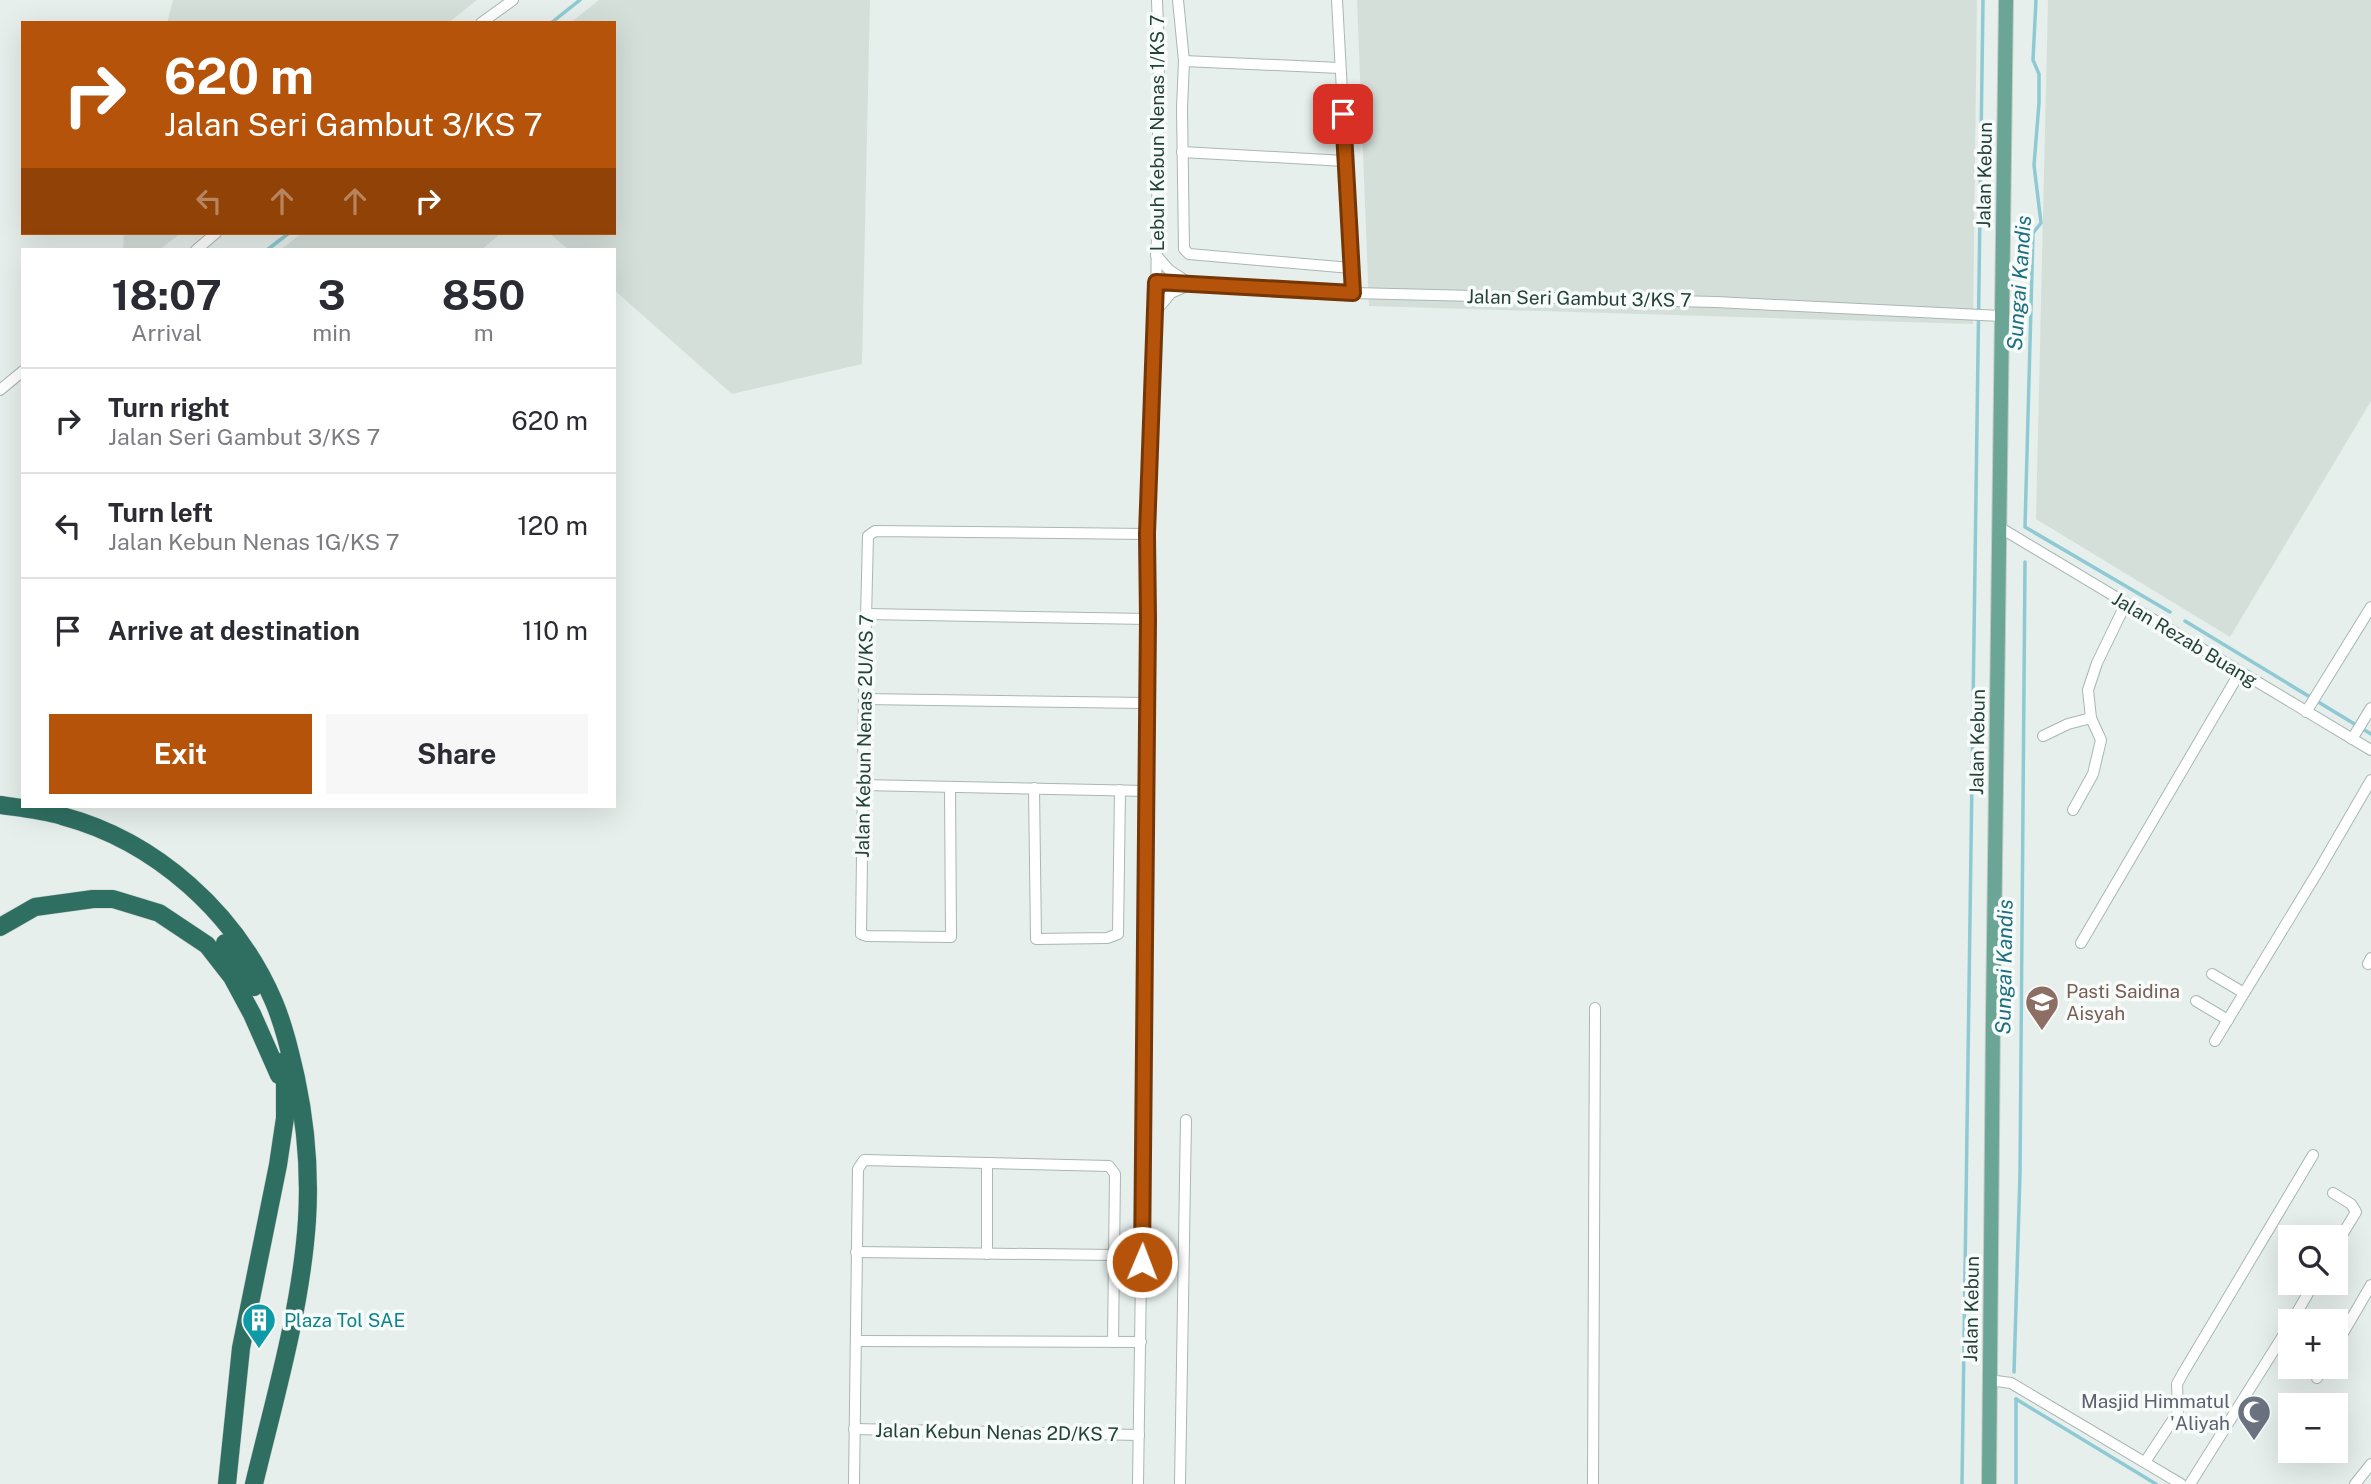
<!DOCTYPE html>
<html lang="en">
<head>
<meta charset="utf-8">
<style>
	:root { --surface:#fff; --page:#f7f7f7; --text:#2b2b33; --muted:#7c7c81; --line:#e1e1e2; --accent:#b45309 }
	body { margin:0; font-family:"Public Sans",sans-serif; background:var(--page); color:var(--text); height:100vh; display:flex; flex-direction:column; font-size:26px; white-space:nowrap }
	* { box-sizing:border-box; margin:0 }
	p { font-size:23px; color:var(--muted) }
	.icon { flex:none; width:38px; height:38px; fill:none; stroke:currentColor; stroke-width:2; stroke-linecap:round; stroke-linejoin:round }
	.map { position:relative; flex:1; overflow:hidden }
	.details { position:absolute; left:21px; top:248px; width:595px; height:560px; display:flex; flex-direction:column; background:var(--surface); border-radius:0px; box-shadow:0 7px 28px #0002 }
	.details>* { flex:none }
	.guide { position:absolute; left:21px; top:21px; width:595px; height:214px; border-radius:0px; box-shadow:0 7px 28px #0002; background:#b45309; color:#fff; overflow:hidden }
	.fabs { position:absolute; left:2278px; top:1225px; display:grid; gap:14px }
	.fabs a { display:grid; place-items:center; width:70px; height:70px; border-radius:0px; background:var(--surface); box-shadow:0 7px 28px #0002; font-size:35px }
	.pin { position:absolute; display:grid; place-items:center; width:60px; height:60px; color:#fff; margin:-30px; border-radius:14px; box-shadow:0 4px 10px #0006 }
	.me { position:absolute; width:77px; margin:-38px; rotate:1deg; stroke-linejoin:round; filter:drop-shadow(0 0 5px #0008) }
	.turn { display:flex; align-items:center; gap:24px; height:147px; padding:0 28px; font-size:32px }
	.turn .icon { width:91px; height:91px; stroke-width:2.5 }
	.turn b { display:block; font-size:49px; line-height:60px }
	.lanes { display:flex; align-items:center; height:66px; padding:0 28px; background:#0003; justify-content:center; gap:35px; direction:ltr }
	.lanes .off { opacity:.35 }
	.eta { display:flex; justify-content:space-evenly; align-items:center; height:119px; text-align:center }
	.eta b { font-size:42px; font-weight:700; line-height:49px }
	.cta { display:flex; gap:14px; margin-top:auto; padding:14px 28px }
	.cta a { flex:1; height:80px; border-radius:0px; background:var(--accent); color:#fff; font-size:28px; font-weight:700; line-height:80px; text-align:center }
	.cta a+a { background:var(--page); color:var(--text) }
	ul { padding:0; list-style:none }
	li { display:flex; align-items:center; gap:21px; height:105px; padding:0 28px; border-top:2px solid var(--line) }
	li div { flex:1 }
	li b { display:block; font-size:26px }
	li em { font-style:normal }
	.map>svg:first-child { display:block }
	.built { fill:#d4dfda }
	.lines { fill:none; stroke-linecap:round; stroke-linejoin:round }
	.stream { stroke:#8ec9d4; stroke-width:3.5 }
	.minor-casing { stroke:#a8b8b2; stroke-width:12 }
	.major-casing { stroke:#c2cac8; stroke-width:16 }
	.highway-casing { stroke:#c2cac8; stroke-width:19 }
	.minor { stroke:#fff; stroke-width:10 }
	.major { stroke:#6aa596; stroke-width:14 }
	.highway { stroke:#2f6f62; stroke-width:18 }
	.route-casing { stroke:#753606; stroke-width:18 }
	.route { stroke:#b45309; stroke-width:12 }
	.labels { text-anchor:middle; dominant-baseline:central; stroke-width:7; stroke-linejoin:round; paint-order:stroke }
	.street-label { font-size:19px; fill:#24423a; stroke:#f7fbf9 }
	.education-label { font-size:19px; fill:#785e54; stroke:#f7fbf9; text-anchor:start }
	.culture-label { font-size:19px; fill:#0d838f; stroke:#f7fbf9; text-anchor:start }
	.worship-label { font-size:19px; fill:#5b616d; stroke:#f7fbf9; text-anchor:end }
	.water-label { font-size:21px; font-style:italic; fill:#1c6f80; stroke:#f7fbf9 }
</style>
</head>
<body>
<div class="map">
<svg width="2371" height="1484" viewBox="0 0 2371 1484">
	<rect width="100%" height="100%" fill="#e6efeb"/>
	<g class="built">
		<path d="M173,0h304l-29,23h-281z"/>
		<path d="M599,0h271l-8,364 -130,30 -118,-104v-40h-45l-20,-17h65v-210h-44z"/>
		<path d="M1357,0h620l-4,324 -604,-18z"/>
		<path d="M2048,0h323v401l-141,236 -194,-118z"/>
		<path d="M124,233h57l-22,17h-36z"/>
		<path d="M302,233h199l-20,17h-201z"/>
	</g>
	<g class="lines">
		<g class="stream">
			<path d="M2036,0l-3,60 6,14v29l-5,62 7,58 -8,10 -8,294 145,85"/>
			<path d="M551,23l29,-23"/>
			<path d="M267,250l22,-17"/>
			<path d="M2185,621l186,113"/>
			<path d="M2014,1372l6,-198 5,-612"/>
			<path d="M2016,1399l140,85"/>
			<path d="M1962,1484l21,-1484"/>
			<path d="M2016,1484v-85"/>
		</g>
		<g class="minor-casing">
			<g id="minor">
				<path d="M1178,0l6,61 -2,47 2,141 5,5 162,14"/>
				<path d="M1337,0l16,293"/>
				<path d="M481,23l32,-23"/>
				<path d="M1184,61l156,7"/>
				<path d="M1182,152l163,9"/>
				<path d="M196,250l20,-17"/>
				<path d="M1156,255l13,15 20,13"/>
				<path d="M1156,282l197,11 363,9 285,14"/>
				<path d="M1156,311l15,-18 18,-8"/>
				<path d="M0,390l23,-19"/>
				<path d="M1999,527l372,223"/>
				<path d="M866,614l282,5"/>
				<path d="M864,699l282,4"/>
				<path d="M2306,712l65,-105"/>
				<path d="M2043,736l25,-12 23,-6"/>
				<path d="M2352,739l19,-31"/>
				<path d="M862,785l284,6"/>
				<path d="M950,787l1,150 -84,-1 -6,-2 3,-235 4,-163 7,-5 272,3"/>
				<path d="M1034,788l2,151 71,-1 11,-4 2,-144"/>
				<path d="M2073,810l20,-36 8,-34 -10,-22 -3,-28 9,-27 29,-60"/>
				<path d="M2081,943l159,-271"/>
				<path d="M2368,964l3,-6"/>
				<path d="M2212,974l32,19"/>
				<path d="M2196,1001l32,19"/>
				<path d="M2215,1041l105,-173 51,-88"/>
				<path d="M2333,1193l18,11 5,8 -20,33"/>
				<path d="M856,1252l259,3"/>
				<path d="M987,1254v-91"/>
				<path d="M2292,1321l22,-38"/>
				<path d="M856,1341l285,1"/>
				<path d="M2336,1345l35,-60"/>
				<path d="M2317,1378l6,-11"/>
				<path d="M1989,1380l22,3 170,101"/>
				<path d="M854,1429l285,6"/>
				<path d="M2145,1462l33,-50 -1,-28 6,-11 130,-218"/>
				<path d="M854,1484l4,-315 6,-9 245,6 6,8 -2,168"/>
				<path d="M1138,1484l7,-489 2,-461 9,-223 3,-253 -2,-58"/>
				<path d="M1180,1484l6,-364"/>
				<path d="M1593,1484l2,-476"/>
				<path d="M2190,1484l101,-161"/>
				<path d="M2355,1484l16,-20"/>
			</g>
		</g>
		<g class="major-casing">
			<path id="major" d="M1989,1484l4,-464 13,-1020"/>
		</g>
		<g class="highway-casing">
			<g id="highway">
				<path d="M0,805c21,3 42,5 62,11 94,25 174,97 212,186 10,24 16,50 22,76 10,47 14,93 11,142 -6,89 -32,177 -53,264"/>
				<path d="M0,927l35,-20 58,-8h20l46,14 48,32 25,32 20,37 27,61"/>
				<path d="M225,943l29,44"/>
				<path d="M227,1484l14,-136 37,-183 7,-47v-36l-4,-20"/>
			</g>
		</g>
		<use href="#minor" class="minor"/>
		<use href="#major" class="major"/>
		<use href="#highway" class="highway"/>
	</g>
	<g class="lines">
		<g class="route-casing">
			<path id="route" d="M1142,1262l6,-643 -1,-85 9,-252 197,11 -10,-179"/>
		</g>
		<use href="#route" class="route"/>
	</g>
	<defs>
		<g id="school-pin" transform="scale(1.75)"><path d="M0 17L-7.5 6A9.5 9.5 0 1 1 7.5 6Z" fill="#8d6e63" stroke="#f7fbf9"/><path d="M0-5L7-2L0 1L-7-2ZM-4 1L0 2.5L4 1V4Q0 6-4 4Z" fill="#fff"/></g>
		<g id="building-pin" transform="scale(1.75)"><path d="M0 17L-7.5 6A9.5 9.5 0 1 1 7.5 6Z" fill="#0f9aa8" stroke="#f7fbf9"/><path d="M-4-6H4V6H1V3H-1V6H-4ZM-2.5-4.3h1.7v1.8h-1.7ZM.8-4.3h1.7v1.8H.8ZM-2.5-1h1.7V.8h-1.7ZM.8-1h1.7V.8H.8Z" fill="#fff"/></g>
		<g id="mosque-pin" transform="scale(1.75)"><path d="M0 17L-7.5 6A9.5 9.5 0 1 1 7.5 6Z" fill="#6b7280" stroke="#f7fbf9"/><path d="M3.5-4.9A6 6 0 1 0 3.5 4.9A5 5 0 1 1 3.5-4.9Z" fill="#fff"/></g>
	</defs>
	<g fill-rule="evenodd">
		<use href="#school-pin" x="2042" y="1002"/>
		<use href="#building-pin" x="259" y="1320"/>
		<use href="#mosque-pin" x="2254" y="1412"/>
	</g>
	<g class="labels">
		<g class="street-label">
			<text transform="translate(1157 133) rotate(-90)">Lebuh Kebun Nenas 1/KS 7</text>
			<text transform="translate(1984 175) rotate(-89)">Jalan Kebun</text>
			<text transform="translate(1579 298) rotate(1)">Jalan Seri Gambut 3/KS 7</text>
			<text transform="translate(2185 639) rotate(31)">Jalan Rezab Buang</text>
			<text transform="translate(864 736) rotate(-89)">Jalan Kebun Nenas 2U/KS 7</text>
			<text transform="translate(1977 742) rotate(-89)">Jalan Kebun</text>
			<text transform="translate(1971 1309) rotate(-89)">Jalan Kebun</text>
			<text transform="translate(997 1432) rotate(1)">Jalan Kebun Nenas 2D/KS 7</text>
		</g>
		<g class="education-label">
			<text x="2066" y="991">Pasti Saidina<tspan x="2066" dy="22">Aisyah</tspan></text>
		</g>
		<g class="culture-label">
			<text x="284" y="1320">Plaza Tol SAE</text>
		</g>
		<g class="worship-label">
			<text x="2230" y="1401">Masjid Himmatul<tspan x="2230" dy="22">'Aliyah</tspan></text>
		</g>
		<g class="water-label">
			<text transform="translate(2019 283) rotate(-86)">Sungai Kandis</text>
			<text transform="translate(2004 967) rotate(-89)">Sungai Kandis</text>
		</g>
	</g>
</svg>
<div class="fabs">
<a><svg class="icon" aria-label="search" viewBox="0 0 24 24"><circle cx="10" cy="10" r="6"/><path d="M15 15l6 6"/></svg></a>
<a>+</a>
<a>−</a>
</div>
<div class="pin" style="left:1343px;top:114px;background:#d93025"><svg class="icon" aria-label="arrive" viewBox="0 0 24 24"><path d="M6 21V4h12l-3 4 3 4H6"/></svg></div>
<svg class="me" style="left:1142px;top:1262px" viewBox="-20 -20 40 40"><circle r="17" fill="#b45309" stroke="#fff" stroke-width="3"/><path d="M0-11L8 9 0 5-8 9z" fill="#fff"/></svg>
<div class="guide">
<div class="turn"><svg class="icon" aria-label="right" viewBox="0 0 24 24"><path d="M7 20v-9h11M14 6l5 5-5 5"/></svg><div><b>620 m</b>Jalan Seri Gambut 3/KS 7</div></div>
<div class="lanes"><svg class="icon off" aria-label="left" viewBox="0 0 24 24"><path d="M17 20v-9H6M10 6l-5 5 5 5"/></svg><svg class="icon off" aria-label="ahead" viewBox="0 0 24 24"><path d="M12 20V5M6 11l6-6 6 6"/></svg><svg class="icon off" aria-label="ahead" viewBox="0 0 24 24"><path d="M12 20V5M6 11l6-6 6 6"/></svg><svg class="icon" aria-label="right" viewBox="0 0 24 24"><path d="M7 20v-9h11M14 6l5 5-5 5"/></svg></div>
</div>
<section class="details">
<div class="eta">
<div><b>18:07</b><p>Arrival</p></div>
<div><b>3</b><p>min</p></div>
<div><b>850</b><p>m</p></div>
</div>
<ul>
<li><svg class="icon" aria-label="right" viewBox="0 0 24 24"><path d="M7 20v-9h11M14 6l5 5-5 5"/></svg><div><b>Turn right</b><p>Jalan Seri Gambut 3/KS 7</p></div><em>620 m</em></li>
<li><svg class="icon" aria-label="left" viewBox="0 0 24 24"><path d="M17 20v-9H6M10 6l-5 5 5 5"/></svg><div><b>Turn left</b><p>Jalan Kebun Nenas 1G/KS 7</p></div><em>120 m</em></li>
<li><svg class="icon" aria-label="arrive" viewBox="0 0 24 24"><path d="M6 21V4h12l-3 4 3 4H6"/></svg><div><b>Arrive at destination</b></div><em>110 m</em></li>
</ul>
<div class="cta"><a>Exit</a><a>Share</a></div>
</section>
</div>
</body>
</html>
